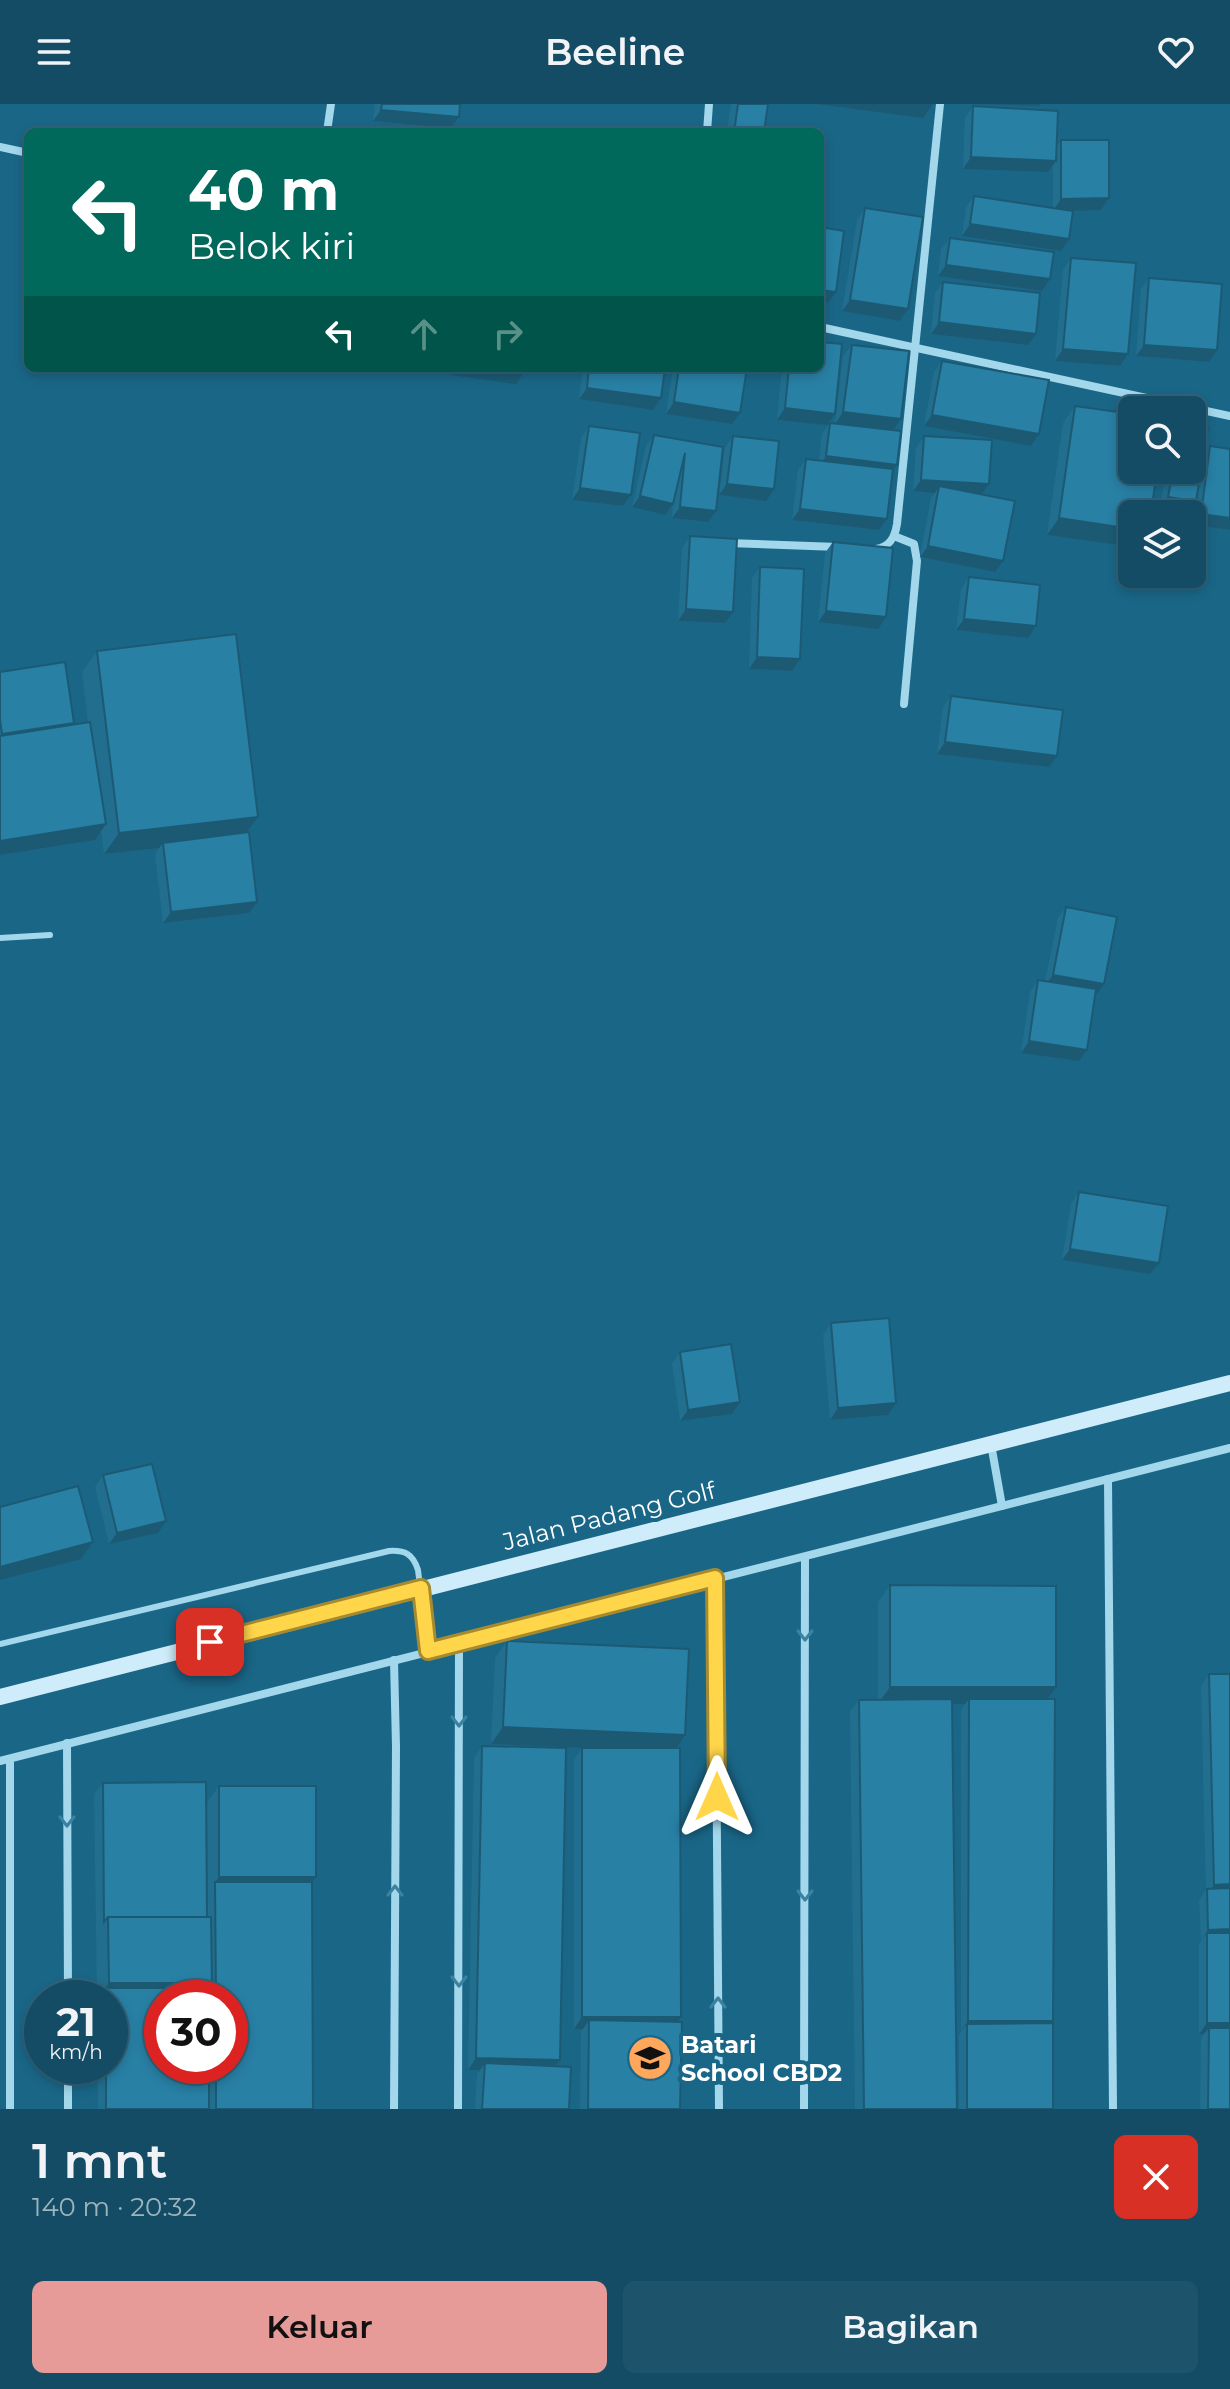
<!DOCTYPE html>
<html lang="id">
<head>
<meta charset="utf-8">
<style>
	:root { --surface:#144c65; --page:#1d536b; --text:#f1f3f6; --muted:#9db4bf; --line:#336379; --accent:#e69b98 }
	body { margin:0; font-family:Montserrat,sans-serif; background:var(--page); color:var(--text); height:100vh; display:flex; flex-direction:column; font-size:30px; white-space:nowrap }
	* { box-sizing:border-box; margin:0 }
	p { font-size:26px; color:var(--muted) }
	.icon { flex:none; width:44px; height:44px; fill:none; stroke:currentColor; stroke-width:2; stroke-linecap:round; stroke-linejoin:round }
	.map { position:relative; height:2005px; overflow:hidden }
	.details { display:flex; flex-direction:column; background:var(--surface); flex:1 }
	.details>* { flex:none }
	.banner { position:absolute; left:24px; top:24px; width:800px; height:244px; border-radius:12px; box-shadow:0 4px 12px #0003,0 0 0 2px var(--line); background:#00695c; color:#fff; overflow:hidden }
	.controls { position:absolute; left:1118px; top:292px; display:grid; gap:16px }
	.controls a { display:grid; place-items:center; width:88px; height:88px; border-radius:12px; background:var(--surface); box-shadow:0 4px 12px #0003,0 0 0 2px var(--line); font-size:40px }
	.speed { position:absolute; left:24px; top:1876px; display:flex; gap:16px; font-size:40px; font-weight:700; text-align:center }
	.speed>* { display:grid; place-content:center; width:104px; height:104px; border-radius:50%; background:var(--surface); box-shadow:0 4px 12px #0003,0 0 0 2px var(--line); line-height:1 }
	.speed small { font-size:20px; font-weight:400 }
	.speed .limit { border:12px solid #d22; background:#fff; color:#111 }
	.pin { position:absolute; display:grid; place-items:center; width:68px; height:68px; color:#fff; margin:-34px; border-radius:16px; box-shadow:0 4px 12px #0006 }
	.me { position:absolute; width:88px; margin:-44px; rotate:0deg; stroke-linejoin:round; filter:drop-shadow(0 0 6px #0008) }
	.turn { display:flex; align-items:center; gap:28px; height:168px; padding:0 32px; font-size:36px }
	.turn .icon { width:104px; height:104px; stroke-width:2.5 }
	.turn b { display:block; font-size:56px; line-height:68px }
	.lanes { display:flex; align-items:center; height:76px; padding:0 32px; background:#0003; justify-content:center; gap:40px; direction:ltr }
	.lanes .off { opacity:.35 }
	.round { display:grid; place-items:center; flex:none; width:84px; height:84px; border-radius:12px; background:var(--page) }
	.headline { display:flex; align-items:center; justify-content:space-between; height:136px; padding:0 32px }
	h1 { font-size:48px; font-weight:600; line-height:60px }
	.cta { display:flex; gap:16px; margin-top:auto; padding:16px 32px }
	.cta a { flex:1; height:92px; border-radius:12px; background:var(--accent); color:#111; font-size:32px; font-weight:600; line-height:92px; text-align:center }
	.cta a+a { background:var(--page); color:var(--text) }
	header { display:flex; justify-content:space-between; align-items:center; height:104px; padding:0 32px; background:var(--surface); font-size:36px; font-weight:600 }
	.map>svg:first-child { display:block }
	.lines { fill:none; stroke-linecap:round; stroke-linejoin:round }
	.lane { stroke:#a2d7ec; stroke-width:6 }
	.street { stroke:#a2d7ec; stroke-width:8 }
	.secondary { stroke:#ceecf9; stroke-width:16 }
	.wall { fill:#226e8e; fill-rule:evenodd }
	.shaded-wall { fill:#1c5a74 }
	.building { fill:#2880a5; stroke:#1c5a74; stroke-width:2 }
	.oneway { stroke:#3c82a0 }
	.route-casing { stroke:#a68a30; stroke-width:20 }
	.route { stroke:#ffd54a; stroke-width:14 }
	.labels { text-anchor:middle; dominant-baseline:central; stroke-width:8; stroke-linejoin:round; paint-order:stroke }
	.street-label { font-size:24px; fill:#fff; stroke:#1a6687 }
	.poi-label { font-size:24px; font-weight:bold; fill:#fff; stroke:#1a6687; text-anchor:start }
</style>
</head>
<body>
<header><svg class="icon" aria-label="menu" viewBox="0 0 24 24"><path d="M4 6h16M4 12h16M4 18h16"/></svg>Beeline<svg class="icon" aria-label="heart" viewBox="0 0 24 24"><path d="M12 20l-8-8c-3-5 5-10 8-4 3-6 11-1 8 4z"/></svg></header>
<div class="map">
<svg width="1230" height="2005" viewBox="0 0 1230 2005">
	<rect width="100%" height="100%" fill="#1a6687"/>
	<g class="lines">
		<g class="lane">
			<path d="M0,834l50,-3"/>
			<path d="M0,1540l389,-93c16,-1 24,3 29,19l10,81"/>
		</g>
		<g class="street">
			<path d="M327,28l4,-28"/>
			<path d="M707,28l2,-28"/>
			<path d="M0,43l28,6"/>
			<path d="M820,223l410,89"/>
			<path d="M894,432l20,8 3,17 -13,143"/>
			<path d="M728,439l110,4"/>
			<path d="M876,445c14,-2 19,-12 21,-25l43,-420"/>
			<path d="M991,1340l11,62"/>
			<path d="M1108,1375l5,630"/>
			<path d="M715,1474l4,531"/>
			<path d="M67,1639l1,255"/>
			<path d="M10,1655v350"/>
			<path d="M0,1657l1230,-313"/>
			<path d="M68,1962v43"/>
			<path d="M394,2005l2,-362 -2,-87"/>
			<path d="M458,2005l1,-466"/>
			<path d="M804,2005l1,-552"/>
		</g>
		<path class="secondary" d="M0,1593l1230,-314"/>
	</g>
	<g class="wall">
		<path d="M375,0h85l-10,24 -77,-7z"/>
		<path d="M731,0h37l-4,28h-37z"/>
		<path d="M973,2l84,40 4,-6 40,70h-31l-9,41 -99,-15 4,-29 8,-11 79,12v-42l-5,6 -85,-3 2,-51z"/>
		<path d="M865,104l43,101 -8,12 -58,-10 15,-91z"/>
		<path d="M950,134l92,53 -104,-15 3,-27z"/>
		<path d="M1071,154l57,96 -8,12 -65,-5 8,-91z"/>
		<path d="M1149,174l60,84 -73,-6 5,-67z"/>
		<path d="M943,178l85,63 -97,-11 4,-41z"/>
		<path d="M852,241l49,74 -8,11 4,35 -4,6 -6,48 -8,11 -87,-10 6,-50 8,-11 13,1 3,-26 8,-11h5l8,-67z"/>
		<path d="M942,257l89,85 -107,-20 10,-54z"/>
		<path d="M583,264h82l-12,42 -74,-11z"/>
		<path d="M673,264h74l-7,45 -8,11 -66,-10z"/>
		<path d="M782,264h38l7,57 -50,-5z"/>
		<path d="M1075,302l57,108v33l-85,-12 16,-112z"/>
		<path d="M589,322l42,69 -8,11 -51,-6 9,-62z"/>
		<path d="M654,331l69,12 -15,75 -36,-4 1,-14 -8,11 -33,-8 14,-61z"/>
		<path d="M733,332l33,65 -47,-6 6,-47z"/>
		<path d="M924,332l65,48 -7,11 13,77 -75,-15 11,-59 4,-5 -22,-2 3,-43z"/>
		<path d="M1210,342l20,84 -37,-5 3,-23 -8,11 -28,-5 6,-38h26z"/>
		<path d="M690,432l35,87 -47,-2 4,-73z"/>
		<path d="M833,438l45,87 -60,-7 7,-69z"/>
		<path d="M760,463l40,92 -8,12 -43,-2 3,-91z"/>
		<path d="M969,473l59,61 -72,-8 5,-41z"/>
		<path d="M97,547l161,166 -11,16 2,80 -86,10 -8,-69 4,-6 -55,6 -3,-23 -6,9 -95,15v-183l74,51 -1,1 15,-2 -6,-50z"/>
		<path d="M951,592l98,71 -112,-13 6,-47z"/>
		<path d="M1066,803l38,77 -9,11 -8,55 -8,11 -58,-8 9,-61 8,-12 7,1 13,-63z"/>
		<path d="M1079,1088l71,82 -88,-14 9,-56z"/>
		<path d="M831,1219l65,80 -8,12 -58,5 -7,-85z"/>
		<path d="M680,1248l52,62 -52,7 -8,-58z"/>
		<path d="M103,1371l55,58 -49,11 -14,-57z"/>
		<path d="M890,1481l158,114 5,410h-94v-74l2,-3v-322l4,-6h-13l5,405h-102l-5,-398 9,-11h19v-98z"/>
		<path d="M507,1537l169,107 1,274 3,87h-100l1,-78 2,-2h-9v-270l8,-11h2l-93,-4 4,-86z"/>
		<path d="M1209,1570l21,435h-30l1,-70 3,-5h-5v-90l2,-3 -2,-41 7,-10 -5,-204z"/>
		<path d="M482,1642l74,321 13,42h-94l2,-35 3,-4h-12l6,-312z"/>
		<path d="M103,1679l104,134v-115l12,-16 97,91 -4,5 1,227h-215v-43h12v-68h-13l-3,-204zM162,1894h68v68h-68z"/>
	</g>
	<g class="shaded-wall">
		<path d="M817,0h116l-10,14z"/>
		<path d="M972,0h68l-1,2z"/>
		<path d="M381,6l78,7 -9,11 -77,-7z"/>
		<path d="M971,53l85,4 -8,11 -85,-3z"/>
		<path d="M1109,94l-8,12 -48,1 8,-12z"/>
		<path d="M970,120l99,15 -8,12 -99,-15z"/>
		<path d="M946,161l104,14 -8,12 -104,-15z"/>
		<path d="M820,186l16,2 -8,11 -8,-1z"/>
		<path d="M850,196l58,9 -8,12 -58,-10z"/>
		<path d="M939,218l97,12 -8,11 -97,-11z"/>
		<path d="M1144,241l73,5 -8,12 -73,-6z"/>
		<path d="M1063,245l65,5 -8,12 -65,-5z"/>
		<path d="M457,264h37l30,4 -8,12 -64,-9z"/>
		<path d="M587,284l74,10 -8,12 -74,-11z"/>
		<path d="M674,298l66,11 -8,11 -66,-10z"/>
		<path d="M785,304l50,6 -8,11 -50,-5z"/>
		<path d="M843,308l58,7 -8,11 -58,-6z"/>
		<path d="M932,311l107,19 -8,12 -107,-20z"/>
		<path d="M826,352l71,9 -8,11 -71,-8z"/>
		<path d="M921,376l68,4 -8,12 -42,-10 -4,7 -22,-2z"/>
		<path d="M727,380l47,5 -8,12 -47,-6z"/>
		<path d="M580,384l51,7 -8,11 -51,-6z"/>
		<path d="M640,392l33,8 -8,11 -33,-8z"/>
		<path d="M1168,393l28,4 -8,12 -28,-5z"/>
		<path d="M680,403l36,4 -8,11 -36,-4z"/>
		<path d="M800,405l87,10 -8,11 -87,-10z"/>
		<path d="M1201,410l29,4v12l-37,-5z"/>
		<path d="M1059,414l73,11v18l-85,-12z"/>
		<path d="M928,442l75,15 -8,11 -75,-15z"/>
		<path d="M686,505l47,3 -8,11 -47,-2z"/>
		<path d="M826,507l60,6 -8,12 -60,-7z"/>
		<path d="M964,515l72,7 -8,12 -72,-8z"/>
		<path d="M757,553l43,2 -8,12 -43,-2z"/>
		<path d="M945,638l112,14 -8,11 -112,-13z"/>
		<path d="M258,713l-15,21 -80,5 -4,5 -55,6 15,-21z"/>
		<path d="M106,720l-11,16 -95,15v-14z"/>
		<path d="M257,798l-8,11 -86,10 8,-11z"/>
		<path d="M1053,871l51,9 -8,11 -52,-9z"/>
		<path d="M1029,937l58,9 -8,11 -58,-8z"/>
		<path d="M1070,1145l89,14 -9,11 -88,-14z"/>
		<path d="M740,1298l-8,12 -52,7 8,-11z"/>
		<path d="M896,1299l-8,12 -58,5 8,-12z"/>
		<path d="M166,1417l-8,12 -49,11 8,-11z"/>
		<path d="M93,1438l-12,17 -81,21v-13z"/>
		<path d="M890,1583h166l-12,17 -75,-5 -4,5h-87z"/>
		<path d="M503,1623l182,8 -11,17 -183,-8z"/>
		<path d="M219,1773h97l-12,16 -89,-11z"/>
		<path d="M1230,1780v12h-24l8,-11z"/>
		<path d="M1230,1825v11l-23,-7 -7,8 8,-11z"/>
		<path d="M109,1879h103l-11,15 -96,-10z"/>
		<path d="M582,1913h99l-8,11 -84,-8 -6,9h-9z"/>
		<path d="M968,1917h85l-8,12 -78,-9 -7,8z"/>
		<path d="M1207,1919h23v11l-21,-6 -5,6h-5z"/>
		<path d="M476,1954l84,2 -8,11 -67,-8 -5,7h-12z"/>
	</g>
	<g class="building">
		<path d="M382,0h78l-1,13 -78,-7z"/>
		<path d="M738,0h30l-4,28h-30z"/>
		<path d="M973,2l85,5 -2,50 -85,-4z"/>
		<path d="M1061,36h48v58l-48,1z"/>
		<path d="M974,92l99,15 -4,28 -99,-15z"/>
		<path d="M865,104l58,9 -15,92 -58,-9z"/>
		<path d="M820,123l24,4 -8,61 -16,-2z"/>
		<path d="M950,134l104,14 -4,27 -104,-14z"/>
		<path d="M1071,154l65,5 -8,91 -65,-5z"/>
		<path d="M1149,174l73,6 -5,66 -73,-5z"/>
		<path d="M943,178l97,11 -4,41 -97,-12z"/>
		<path d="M820,238l22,2 -7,70 -50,-6 4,-40h31z"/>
		<path d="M852,241l57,6 -8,68 -58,-7z"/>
		<path d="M942,257l107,19 -10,54 -107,-19z"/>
		<path d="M494,264h30v4z"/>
		<path d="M589,264h76l-4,30 -74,-10z"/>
		<path d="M679,264h68l-7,45 -66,-11z"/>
		<path d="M1075,302l57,8v56h25l-6,44h-19v15l-73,-11z"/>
		<path d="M830,319l71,8 -4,34 -71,-9z"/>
		<path d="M1192,321l16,3 -12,73 -28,-4 5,-27h19z"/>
		<path d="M589,322l51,7 -9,62 -51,-7z"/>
		<path d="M654,331l69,12 -7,64 -36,-4 5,-54 -12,51 -33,-8z"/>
		<path d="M733,332l46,5 -5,48 -47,-5z"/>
		<path d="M924,332l68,4 -3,44 -68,-4z"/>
		<path d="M1210,342l20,3v69l-29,-4z"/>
		<path d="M806,355l87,10 -6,50 -87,-10z"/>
		<path d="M939,382l76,15 -12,60 -75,-15z"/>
		<path d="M690,432l47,3 -4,73 -47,-3z"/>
		<path d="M833,438l60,6 -7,69 -60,-6z"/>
		<path d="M760,463l44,2 -4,90 -43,-2z"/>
		<path d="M969,473l71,8 -4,41 -72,-7z"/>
		<path d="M236,530l22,183 -139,16 -22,-182z"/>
		<path d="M65,558l9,61 -72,11 -2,-14v-48z"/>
		<path d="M951,592l112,14 -6,46 -112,-14z"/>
		<path d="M90,618l16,102 -106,17v-105z"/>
		<path d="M249,728l8,70 -86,10 -8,-69z"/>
		<path d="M1066,803l51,10 -13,67 -51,-9z"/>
		<path d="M1038,876l58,9 -9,61 -58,-9z"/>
		<path d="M1079,1088l89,14 -9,57 -89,-14z"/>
		<path d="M889,1214l7,85 -58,5 -7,-85z"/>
		<path d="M731,1240l9,58 -52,8 -8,-58z"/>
		<path d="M152,1360l14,57 -49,12 -14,-58z"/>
		<path d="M78,1382l15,56 -93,25v-60z"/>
		<path d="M890,1481l166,1v101h-166z"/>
		<path d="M507,1537l182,8 -4,86 -182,-8z"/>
		<path d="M1209,1570h21v210l-16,1z"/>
		<path d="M952,1595l5,410h-93l-5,-409z"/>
		<path d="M969,1595h86l-2,322h-85z"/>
		<path d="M482,1642l84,2 -6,312 -84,-2z"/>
		<path d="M582,1644h98l1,269h-99z"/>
		<path d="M206,1678l1,135h-99l-4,5 -1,-139z"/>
		<rect x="219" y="1682" width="97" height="91"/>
		<path d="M215,1778h97l1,227h-97v-43h14v-68h-14z"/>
		<path d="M1230,1784v41l-22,1 -1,-41z"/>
		<path d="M108,1813h103l1,66h-103z"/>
		<rect x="1207" y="1829" width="23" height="90"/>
		<path d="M105,1884h103v10h-46v68h47v43h-103v-43h4v-68h-5z"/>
		<path d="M589,1916l93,2 -2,87h-92z"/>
		<path d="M1053,1919v86h-86v-85z"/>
		<path d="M1209,1924h21v81h-22z"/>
		<path d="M485,1959l86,4 -2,42h-87z"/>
	</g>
	<defs><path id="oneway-chevron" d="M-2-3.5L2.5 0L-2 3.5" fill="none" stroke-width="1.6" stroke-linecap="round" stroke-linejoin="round" transform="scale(2)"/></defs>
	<g class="oneway">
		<use href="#oneway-chevron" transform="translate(805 1531) rotate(90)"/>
		<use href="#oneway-chevron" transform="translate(459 1617) rotate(90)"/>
		<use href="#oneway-chevron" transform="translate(67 1717) rotate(90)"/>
		<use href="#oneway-chevron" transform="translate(395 1787) rotate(-90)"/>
		<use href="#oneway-chevron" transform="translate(805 1791) rotate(90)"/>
		<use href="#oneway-chevron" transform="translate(459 1877) rotate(90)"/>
		<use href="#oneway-chevron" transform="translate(718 1899) rotate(-90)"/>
	</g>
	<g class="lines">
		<g class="route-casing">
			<path id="route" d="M210,1538l211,-54 7,63 287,-73 2,219"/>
		</g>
		<use href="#route" class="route"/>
	</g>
	<defs>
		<g id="school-disc" transform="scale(2.3)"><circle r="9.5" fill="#ffa75d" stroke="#1a6687"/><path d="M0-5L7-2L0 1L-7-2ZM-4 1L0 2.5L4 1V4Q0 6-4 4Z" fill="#111"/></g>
	</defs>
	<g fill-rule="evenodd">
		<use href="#school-disc" x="650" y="1954"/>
	</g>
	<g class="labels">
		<g class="street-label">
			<text transform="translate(609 1412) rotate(-14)">Jalan Padang Golf</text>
		</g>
		<g class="poi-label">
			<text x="681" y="1940">Batari<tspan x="681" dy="28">School CBD2</tspan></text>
		</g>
	</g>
</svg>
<div class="controls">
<a><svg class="icon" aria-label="search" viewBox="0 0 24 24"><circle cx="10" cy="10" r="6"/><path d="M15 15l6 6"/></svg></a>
<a><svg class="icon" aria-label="layers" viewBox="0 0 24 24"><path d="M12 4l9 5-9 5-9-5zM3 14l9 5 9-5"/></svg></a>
</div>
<div class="speed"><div>21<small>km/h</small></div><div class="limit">30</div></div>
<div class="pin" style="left:210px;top:1538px;background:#d93025"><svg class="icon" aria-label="arrive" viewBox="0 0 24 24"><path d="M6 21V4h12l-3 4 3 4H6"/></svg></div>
<svg class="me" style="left:717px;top:1693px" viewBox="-20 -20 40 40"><path d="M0-17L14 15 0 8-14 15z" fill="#ffd54a" stroke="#fff" stroke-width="4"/></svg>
<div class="banner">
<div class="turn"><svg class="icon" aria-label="left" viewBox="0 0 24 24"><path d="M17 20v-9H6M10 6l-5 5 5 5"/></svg><div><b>40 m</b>Belok kiri</div></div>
<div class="lanes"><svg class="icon" aria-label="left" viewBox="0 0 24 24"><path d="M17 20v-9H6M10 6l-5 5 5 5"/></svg><svg class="icon off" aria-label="ahead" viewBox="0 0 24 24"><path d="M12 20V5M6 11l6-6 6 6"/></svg><svg class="icon off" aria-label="right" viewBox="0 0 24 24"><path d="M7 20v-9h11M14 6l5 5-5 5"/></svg></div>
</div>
</div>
<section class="details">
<div class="headline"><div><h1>1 mnt</h1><p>140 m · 20:32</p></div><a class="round" style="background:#d93025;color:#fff"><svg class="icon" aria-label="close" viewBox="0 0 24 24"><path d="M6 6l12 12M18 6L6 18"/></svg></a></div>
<div class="cta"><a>Keluar</a><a>Bagikan</a></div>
</section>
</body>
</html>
